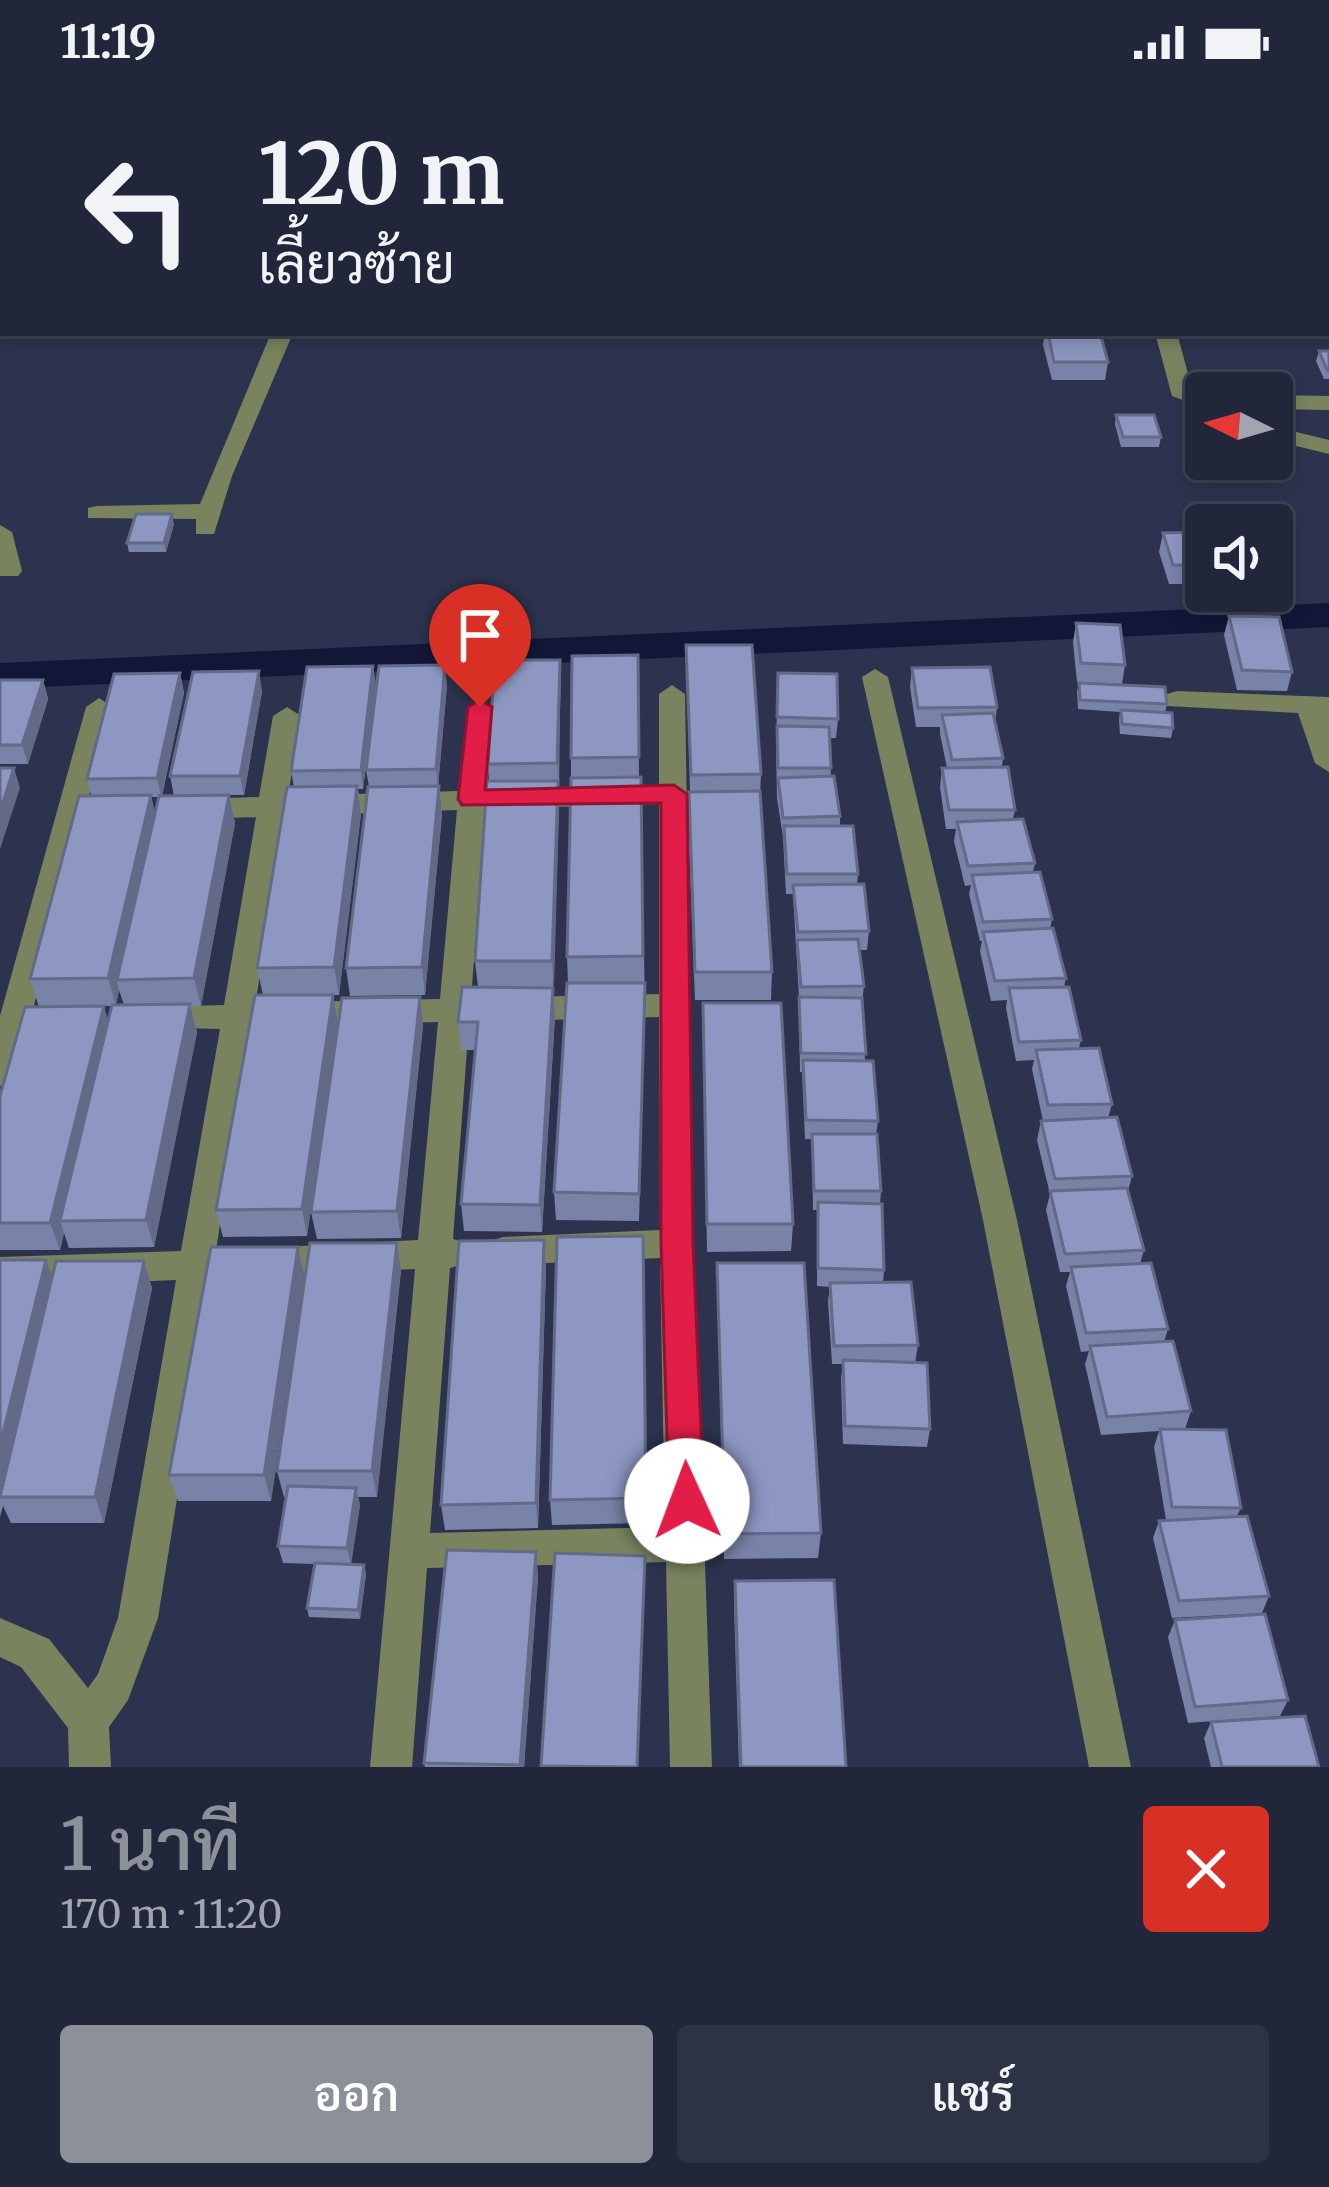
<!DOCTYPE html>
<html lang="th">
<head>
<meta charset="utf-8">
<style>
	:root { --surface:#22263a; --page:#2e3245; --text:#f1f3f6; --muted:#a2a5af; --line:#3f4354; --accent:#8c9099 }
	body { margin:0; font-family:Merriweather,Sarabun,serif; background:var(--page); color:var(--text); height:100vh; display:flex; flex-direction:column; font-size:45px; white-space:nowrap }
	* { box-sizing:border-box; margin:0 }
	p { font-size:39px; color:var(--muted) }
	.icon { flex:none; width:66px; height:66px; fill:none; stroke:currentColor; stroke-width:2; stroke-linecap:round; stroke-linejoin:round }
	.map { position:relative; height:1683px; overflow:hidden }
	.panel { display:flex; flex-direction:column; background:var(--surface); flex:1 }
	.panel>* { flex:none }
	.banner { position:absolute; left:0px; top:0px; width:1329px; height:252px; box-shadow:0 6px 18px #0003,0 0 0 3px var(--line); background:#22263a; color:var(--text); overflow:hidden }
	.needle { width:78px; rotate:275deg }
	.buttons { position:absolute; left:1185px; top:288px; display:grid; gap:24px }
	.buttons a { display:grid; place-items:center; width:108px; height:108px; border-radius:12px; background:var(--surface); box-shadow:0 6px 18px #0003,0 0 0 3px var(--line); font-size:60px }
	.pin { position:absolute; display:grid; place-items:center; width:102px; height:102px; color:#fff; margin:-123px -51px; border-radius:50% 50% 50% 0; rotate:-45deg; box-shadow:0 0 12px #0007 }
	.pin .icon { rotate:45deg }
	.me { position:absolute; width:132px; margin:-66px; rotate:358deg; stroke-linejoin:round; filter:drop-shadow(0 0 9px #0008) }
	.turn { display:flex; align-items:center; gap:42px; height:252px; padding:0 60px; font-size:54px }
	.turn .icon { width:156px; height:156px; stroke-width:2.5 }
	.turn b { display:block; font-size:84px; line-height:102px }
	.round { display:grid; place-items:center; flex:none; width:126px; height:126px; border-radius:12px; background:var(--page) }
	.head { display:flex; align-items:center; justify-content:space-between; height:204px; padding:0 60px }
	h1 { font-size:72px; font-weight:600; line-height:90px; color:var(--accent) }
	.cta { display:flex; gap:24px; margin-top:auto; padding:24px 60px }
	.cta a { flex:1; height:138px; border-radius:12px; background:var(--accent); color:#fff; font-size:48px; font-weight:600; line-height:138px; text-align:center }
	.cta a+a { background:var(--page); color:var(--text) }
	.status { display:flex; justify-content:space-between; align-items:center; height:84px; padding:0 60px; background:var(--surface); direction:ltr }
	.status svg { height:33px; fill:currentColor }
	.map>svg:first-child { display:block }
	.lines { fill:none; stroke-linecap:round; stroke-linejoin:round }
	.canal { fill:#121738; fill-rule:evenodd }
	.minor { fill:#79845f; fill-rule:evenodd }
	.wall { fill:#7982a7; fill-rule:evenodd }
	.shaded-wall { fill:#636a88 }
	.building { fill:#8d97c2; stroke:#636a88; stroke-width:3 }
	.route { fill:#e11d48; stroke:#92132f; stroke-width:3 }
</style>
</head>
<body>
<div class="status"><b>11:19</b><svg viewBox="0 0 49 12"><path d="M0 12V9h3v3zM5 12V6h3v6zM10 12V3h3v9zM15 12V0h3v12zM26 1h20v11H26zM47 4h2v5h-2z"/></svg></div>
<div class="map">
<svg width="1329" height="1683" viewBox="0 0 1329 1683">
	<rect width="100%" height="100%" fill="#2d334e"/>
	<g class="lines">
		<path class="canal" d="M1329,519v24l-1329,62v-26z"/>
		<g class="minor">
			<rect x="1006" y="0" width="18" height="3"/>
			<rect x="1131" y="0" width="18" height="3"/>
			<rect x="1326" y="128" width="3" height="12"/>
			<path d="M271,249h22l-61,143 -18,58h-18v-15l-108,-1v-10l9,-2 103,-2z"/>
			<path d="M1155,249h22l16,59 13,3v14l-34,-13z"/>
			<path d="M1272,311l57,1v14l-57,-1z"/>
			<path d="M1272,342l57,14v14l-57,-14z"/>
			<path d="M0,441l12,7 10,39 -4,5h-18z"/>
			<path d="M875,585l13,8 129,543 114,547h-42l-106,-547 -121,-543z"/>
			<path d="M672,601l13,9 9,549 18,524h-42l-4,-205 -239,6 -15,199h-42l45,-498 -151,7 -12,-4 -5,-10 5,-10 12,-4 154,-8 20,-218 -141,4 -11,-4 -5,-8 5,-8 11,-4 143,-3 17,-189 -172,6 -30,190 11,10 -5,8 -10,3 -35,223 12,4 5,10 -5,10 -16,5 -54,339 -30,82 -19,27 2,40h-42l-1,-39 -47,-61 -21,-10v-39l49,21 39,49 10,-14 20,-56 58,-338 -176,7v-30l181,-6 39,-222 -77,-2 -5,-8 5,-8 11,-4 70,-2 32,-188 -62,2 -14,-10 14,-10 65,-2 14,-81 14,-9 14,9 -13,80 171,-5 8,-84 13,-9 13,9 -6,83 172,-5v-91zM659,720v190l-188,4 15,-189zM659,933l1,213 -157,7 -12,4 -5,10 5,10 12,4 157,-7 5,269 -235,6 20,-265 17,-5 5,-10 -5,-10 -14,-4 16,-217z"/>
			<path d="M1177,607l152,6v75l-14,-9 -17,-50 -131,-7 -3,-6 3,-6z"/>
			<path d="M99,614l13,9 -96,367 -5,9 -11,3v-70l86,-309z"/>
		</g>
	</g>
	<g class="wall">
		<path d="M1045,249h55l8,29 -3,18h-53l-9,-35z"/>
		<path d="M1319,267h10v28h-5l-8,-18z"/>
		<path d="M1116,331l45,22 -2,10h-38l-6,-23z"/>
		<path d="M174,440l-8,28h-37l-2,-9z"/>
		<path d="M1206,448v52h-37l-10,-32 4,-19z"/>
		<path d="M1229,532l63,56 -5,19 -50,-1 -13,-55z"/>
		<path d="M1076,539l49,42 -3,19 -45,-2 -4,-40z"/>
		<path d="M686,561l75,129 -1,23 12,175 -1,28h-76l-7,-180 2,-28z"/>
		<path d="M638,571l1,122 -68,1v-20z"/>
		<path d="M560,576l-1,149 -6,180 2,27 -13,216 -78,-1 -3,-27 14,-154h-14l-3,-28 20,-35 -3,-26 14,-180 -1,-17z"/>
		<path d="M373,582l3,20 -13,103h-5l3,25 -22,181h-46h40l5,28 -31,213 -84,1 -7,-27 47,-215 -6,-27 37,-181 -3,-16z"/>
		<path d="M912,584l85,39 -2,16 8,35 -1,9 13,43 -2,9 22,44 -2,9 19,47 -2,10 16,49 -2,9 17,53 -2,8 33,56 -4,14 24,58 -4,15 16,59 -4,14 28,65 -4,13 27,69 -6,18 56,79 -4,8 32,80 -7,17 -90,5 -19,-80 6,-17 7,-1 -12,-73 5,-16 -58,4 -16,-71 4,-13 -8,1 -15,-66 4,-14h-10l-14,-62 4,-16 -13,-54 4,-19h2l-11,-52 2,-9 -18,1 -10,-53 1,-8 -16,1 -11,-50 2,-10h-2l-11,-47 2,-9 -6,1 -11,-45 2,-12h-10l-6,-42 2,-19h5l-7,-34v-7h-24l-6,-40z"/>
		<path d="M180,589l4,20 -22,103h12l-4,-20 92,-85 -18,104h-15l6,28 -34,183h-10l6,26 -43,215 -85,1 -5,-15 -4,17h-60v-154l39,-89 -9,-28 61,-183 -4,-17zM151,713h7l-3,16zM119,906l5,15h-8zM72,922h40l-4,15z"/>
		<path d="M778,589l60,46 -2,19h-7l2,39 9,39v10l18,48 -1,10 12,47 -2,19h-7l4,36 -2,16 3,58 13,61 -2,13 5,57 -1,13 4,66 -1,13 35,62 -3,18 15,66 -3,18 -84,-3 -2,-66 2,-14h-11l-4,-63 2,-14 -13,-1v-76h-4l-1,-71h-7l-3,-67h-2l-1,-75 -6,-103h-7l-3,-57 -6,-39 -1,-52z"/>
		<path d="M0,596h43l5,19 -20,65h-28z"/>
		<path d="M1079,599l88,21 -2,9 8,15 -2,10 -51,-4 -1,-14 1,-8 -42,-3 -1,-17z"/>
		<path d="M447,601l-9,101 4,28 -17,181 -75,1 -4,-28 23,-181 -3,-17z"/>
		<path d="M641,693l4,234 -6,210 -83,-1 -2,-28 14,-209 -1,-26z"/>
		<path d="M703,919l90,221 -2,27 -84,1z"/>
		<path d="M423,941l-22,213 -84,1 -6,-27z"/>
		<path d="M643,1152l3,287 -94,2 -2,-25z"/>
		<path d="M544,1156l2,27 -8,261 -93,2 -4,-25z"/>
		<path d="M0,1176h46l6,18 92,-17 8,27 -48,235h-93l-8,-17 -3,11z"/>
		<path d="M717,1179l104,270 -3,25 -94,1z"/>
		<path d="M401,1186l-24,227h-19l2,8 -9,59 13,1 2,9 -6,45 -51,-2 -2,-9 7,-44 -31,-1 -5,-17 8,-49h-2l-7,-26z"/>
		<path d="M304,1190l-33,227h-93l-9,-26z"/>
		<path d="M536,1468l2,25 -14,190h-99l-1,-4z"/>
		<path d="M735,1497l111,186h-107l-5,-161z"/>
		<path d="M1175,1536l113,80 -8,16 -92,7 -20,-86z"/>
		<path d="M1211,1638l108,45h-108l-7,-29z"/>
	</g>
	<g class="shaded-wall">
		<path d="M172,430l2,10 -8,28 -2,-9z"/>
		<path d="M560,576l1,19 -3,103 -1,-19z"/>
		<path d="M445,581l2,20 -9,103 -2,-19z"/>
		<path d="M373,582l3,20 -13,103 -2,-19z"/>
		<path d="M259,587l3,20 -18,104 -4,-19z"/>
		<path d="M180,589l4,20 -23,104 -4,-19z"/>
		<path d="M43,596l5,19 -20,65 -6,-19z"/>
		<path d="M14,684l6,20 -20,61v-38z"/>
		<path d="M558,697l1,28 -5,180 -2,-28z"/>
		<path d="M357,702l4,28 -22,181 -5,-28z"/>
		<path d="M439,702l3,28 -17,181 -3,-28z"/>
		<path d="M151,711l6,28 -40,157 2,10 -3,16 -8,-28z"/>
		<path d="M229,711l6,28 -34,183 -7,-28z"/>
		<path d="M553,904l2,28 -13,216 -2,-27z"/>
		<path d="M333,911l5,28 -31,213 -5,-27z"/>
		<path d="M420,913l3,28 -22,213 -4,-27z"/>
		<path d="M190,920l7,28 -43,215 -8,-27z"/>
		<path d="M104,922l8,28 -52,187 4,12 -4,17 -10,-27z"/>
		<path d="M544,1156l2,27 -8,261 -2,-25z"/>
		<path d="M397,1159l4,27 -24,227 -5,-26z"/>
		<path d="M298,1163l6,27 -33,227 -7,-26z"/>
		<path d="M46,1176l10,27 -56,210v-52z"/>
		<path d="M144,1177l8,27 -48,235 -9,-26z"/>
		<path d="M356,1404l4,17 -9,60 -4,-17z"/>
		<path d="M536,1468l2,25 -14,190h-4z"/>
		<path d="M645,1472l-7,211h-1z"/>
		<path d="M364,1481l2,9 -6,45 -2,-9z"/>
	</g>
	<g class="building">
		<path d="M1159,1l32,1v1h-32z"/>
		<rect x="1326" y="135" width="3" height="16"/>
		<path d="M1048,249h52l8,29h-54z"/>
		<path d="M1319,267h10v19h-2z"/>
		<path d="M1116,331h38l7,22h-38z"/>
		<path d="M136,430h36l-8,29h-37z"/>
		<path d="M1206,448v33h-33l-10,-32z"/>
		<path d="M1229,532l50,1 13,55 -50,-2z"/>
		<path d="M1076,539l44,2 5,40 -44,-2z"/>
		<path d="M686,561h66l9,129 -70,1z"/>
		<path d="M638,571l1,102 -68,1 1,-102z"/>
		<path d="M495,576h65l-3,103 -69,1z"/>
		<path d="M445,581l-9,104 -70,1 13,-104z"/>
		<path d="M373,582l-12,104 -70,1 16,-104z"/>
		<path d="M990,583l7,40 -79,1 -6,-40z"/>
		<path d="M259,587l-19,105h-70l23,-104z"/>
		<path d="M180,589l-23,105 -70,1 27,-105z"/>
		<path d="M778,589l59,1 1,45 -61,-2z"/>
		<path d="M0,596h43l-21,65h-22z"/>
		<path d="M1079,599l86,4 2,17 -87,-4z"/>
		<path d="M1121,626l51,3 1,15 -51,-4z"/>
		<path d="M993,629l10,45 -51,2 -10,-45z"/>
		<path d="M777,642l52,1 2,41h-53z"/>
		<path d="M1008,683l7,43h-66l-7,-42z"/>
		<path d="M0,684h14l-14,43z"/>
		<path d="M834,692l6,40 -57,2 -5,-40z"/>
		<path d="M641,693l2,179 -76,1 4,-179z"/>
		<path d="M487,697h71l-6,180h-77z"/>
		<path d="M357,702l-23,181 -77,1 30,-181z"/>
		<path d="M439,702l-17,181 -76,1 22,-181z"/>
		<path d="M760,707l12,181h-77l-6,-180z"/>
		<path d="M151,711l-43,183 -78,1 49,-183z"/>
		<path d="M229,711l-35,183 -77,2 42,-184z"/>
		<path d="M1023,735l12,44 -67,3 -11,-44z"/>
		<path d="M784,742h69l5,48h-71z"/>
		<path d="M1040,788l12,47 -69,3 -11,-47z"/>
		<path d="M864,800l5,47 -71,1 -5,-47z"/>
		<path d="M1053,844l13,50 -71,3 -12,-49z"/>
		<path d="M858,855l6,47 -63,1 -4,-47z"/>
		<path d="M567,899h78l-6,211 -85,-2z"/>
		<path d="M462,903l91,1 -13,217 -79,-1 17,-182h-20z"/>
		<path d="M1069,903l12,53 -62,2 -10,-54z"/>
		<path d="M255,911h78l-31,214 -86,1z"/>
		<path d="M420,913l-23,214 -86,1 31,-214z"/>
		<path d="M799,913l63,1 4,56 -65,-1z"/>
		<path d="M703,919h78l12,221h-86z"/>
		<path d="M190,920l-44,216 -86,1 52,-216z"/>
		<path d="M104,922l-54,217h-50v-127l25,-89z"/>
		<path d="M1099,964l13,56 -64,1 -12,-55z"/>
		<path d="M803,976l70,1 5,60 -72,-1z"/>
		<path d="M1117,1033l15,59 -77,3 -14,-58z"/>
		<path d="M812,1050h65l4,57h-67z"/>
		<path d="M1127,1104l17,62 -79,4 -15,-63z"/>
		<path d="M818,1118l64,2 2,66 -66,-2z"/>
		<path d="M643,1152l3,262 -96,2 7,-263z"/>
		<path d="M544,1156l-8,263 -95,2 18,-264z"/>
		<path d="M310,1159h87l-25,228h-95z"/>
		<path d="M211,1163h87l-34,228h-95z"/>
		<path d="M0,1176h46l-46,185z"/>
		<path d="M56,1177h88l-49,236h-95z"/>
		<path d="M717,1179h87l17,270 -96,1z"/>
		<path d="M1151,1179l17,66 -82,4 -15,-66z"/>
		<path d="M911,1198l7,63 -84,1 -4,-63z"/>
		<path d="M1173,1257l18,70 -84,6 -17,-71z"/>
		<path d="M843,1276l84,3 3,66 -85,-3z"/>
		<path d="M1160,1345l66,1 15,78 -69,-1z"/>
		<path d="M288,1402l68,2 -9,60 -69,-2z"/>
		<path d="M1247,1432l22,80 -90,5 -20,-80z"/>
		<path d="M447,1466l89,2 -16,213 -96,-2z"/>
		<path d="M555,1469l90,3 -8,211 -96,-1z"/>
		<path d="M315,1479l49,2 -6,45 -51,-2z"/>
		<path d="M834,1496l12,187h-105l-6,-186z"/>
		<path d="M1265,1530l23,86 -93,7 -20,-87z"/>
		<path d="M1305,1632l14,51h-97l-11,-45z"/>
	</g>
	<path class="route" d="M480,615l12,8 -7,83 189,-5 13,9 6,449 11,258 -5,11 -12,4 -13,-4 -5,-11 -8,-258v-440l-199,2 -4,-6 10,-92z"/>
</svg>
<div class="buttons">
<a><svg class="needle" viewBox="-14 -14 28 28"><path d="M0-13l5 13h-10z" fill="#e53935"/><path d="M0 13l5-13h-10z" fill="#a2a5af"/></svg></a>
<a><svg class="icon" aria-label="sound" viewBox="0 0 24 24"><path d="M4 9h4l5-4v14l-5-4H4zM17 9q2 3 0 6"/></svg></a>
</div>
<div class="pin" style="left:480px;top:623px;background:#d93025"><svg class="icon" aria-label="arrive" viewBox="0 0 24 24"><path d="M6 21V4h12l-3 4 3 4H6"/></svg></div>
<svg class="me" style="left:687px;top:1417px" viewBox="-20 -20 40 40"><circle r="19" fill="#fff"/><path d="M0-13L10 11 0 6-10 11z" fill="#e11d48"/></svg>
<div class="banner">
<div class="turn"><svg class="icon" aria-label="left" viewBox="0 0 24 24"><path d="M17 20v-9H6M10 6l-5 5 5 5"/></svg><div><b>120 m</b>เลี้ยวซ้าย</div></div>
</div>
</div>
<section class="panel">
<div class="head"><div><h1>1 นาที</h1><p>170 m · 11:20</p></div><a class="round" style="background:#d93025;color:#fff"><svg class="icon" aria-label="close" viewBox="0 0 24 24"><path d="M6 6l12 12M18 6L6 18"/></svg></a></div>
<div class="cta"><a>ออก</a><a>แชร์</a></div>
</section>
</body>
</html>
